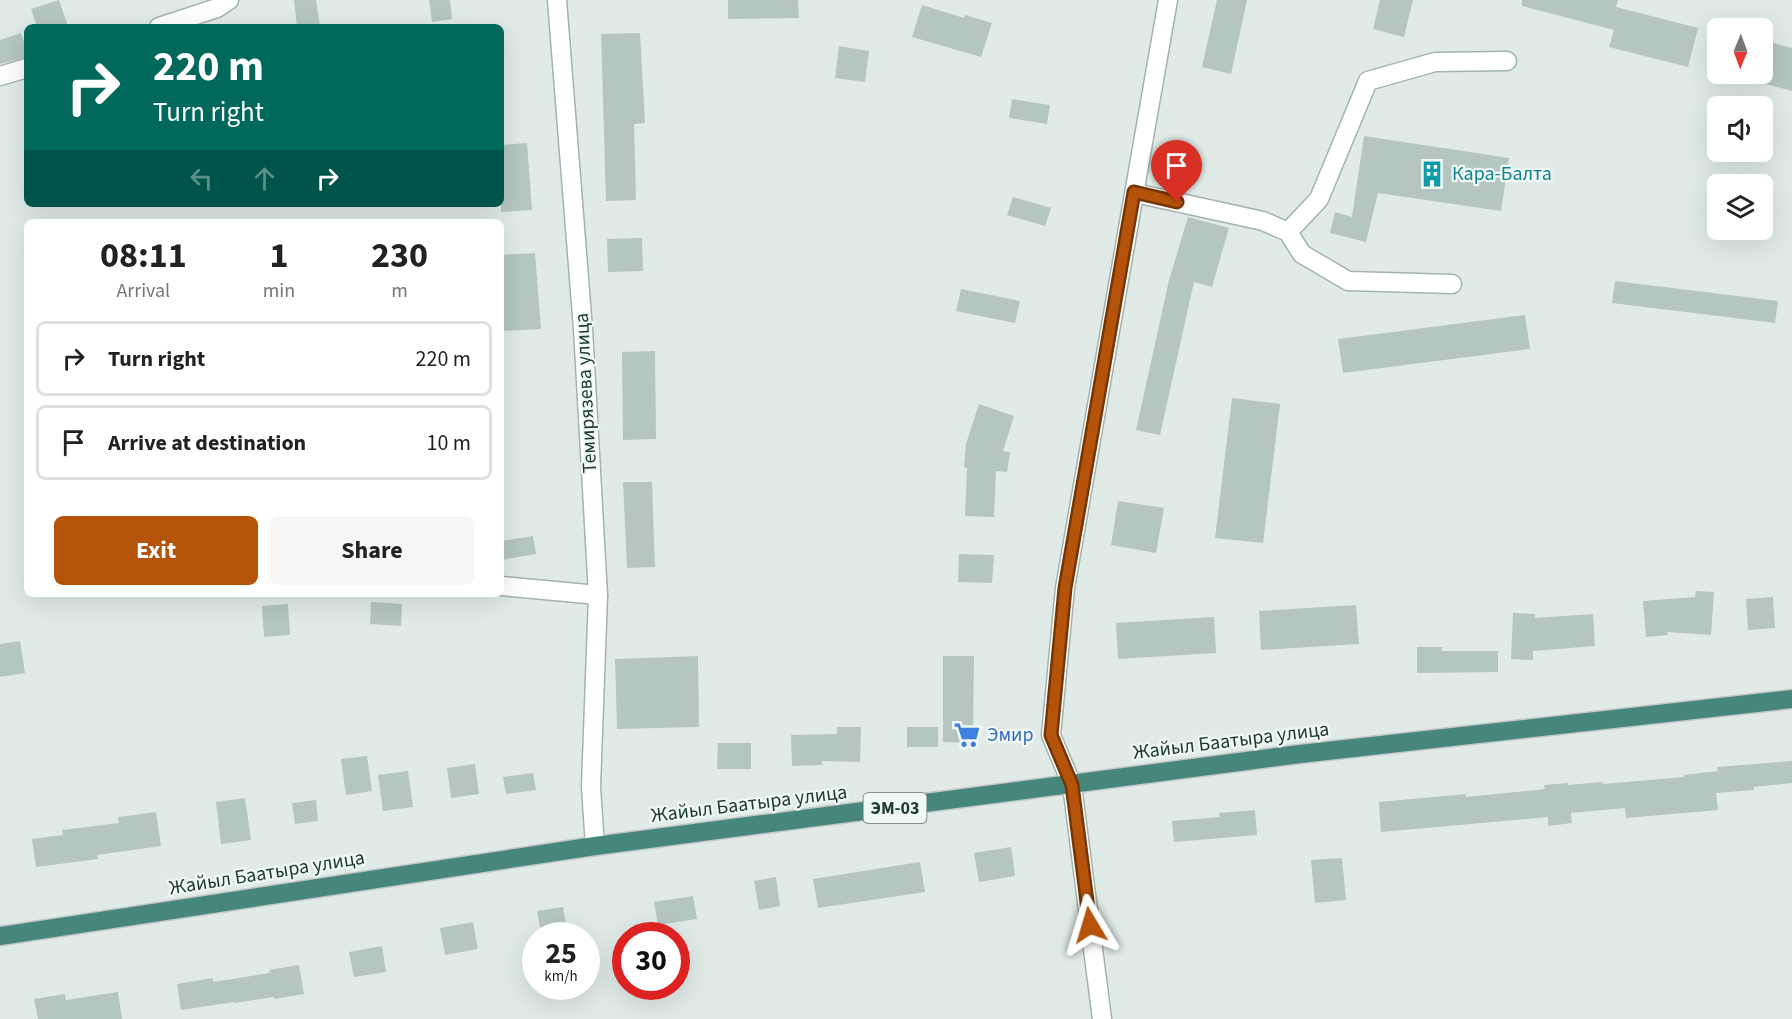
<!DOCTYPE html>
<html lang="en">
<head>
<meta charset="utf-8">
<style>
	:root { --surface:#fff; --page:#f6f6f6; --text:#222; --muted:#767676; --line:#e0e0e0; --accent:#b45309 }
	body { margin:0; font-family:"Source Sans 3",sans-serif; background:var(--page); color:var(--text); height:100vh; display:flex; flex-direction:column; font-size:22px; white-space:nowrap }
	* { box-sizing:border-box; margin:0 }
	p { font-size:20px; color:var(--muted) }
	.icon { flex:none; width:33px; height:33px; fill:none; stroke:currentColor; stroke-width:2; stroke-linecap:round; stroke-linejoin:round }
	.map { position:relative; flex:1; overflow:hidden }
	.details { position:absolute; left:24px; top:219px; width:480px; height:378px; display:flex; flex-direction:column; background:var(--surface); border-radius:9px; box-shadow:0 6px 24px #0002 }
	.details>* { flex:none }
	.hud { position:absolute; left:24px; top:24px; width:480px; height:183px; border-radius:9px; box-shadow:0 6px 24px #0002; background:#00695c; color:#fff; overflow:hidden }
	.needle { width:39px; rotate:181deg }
	.fabs { position:absolute; left:1707px; top:18px; display:grid; gap:12px }
	.fabs a { display:grid; place-items:center; width:66px; height:66px; border-radius:9px; background:var(--surface); box-shadow:0 6px 24px #0002; font-size:30px }
	.speed { position:absolute; left:522px; top:922px; display:flex; gap:12px; font-size:30px; font-weight:700; text-align:center }
	.speed>* { display:grid; place-content:center; width:78px; height:78px; border-radius:50%; background:var(--surface); box-shadow:0 6px 24px #0002; line-height:1 }
	.speed small { font-size:15px; font-weight:400 }
	.speed .limit { border:9px solid #d22; background:#fff; color:#111 }
	.pin { position:absolute; display:grid; place-items:center; width:51px; height:51px; color:#fff; margin:-62px -26px; border-radius:50% 50% 50% 0; rotate:-45deg; box-shadow:0 0 6px #0007 }
	.pin .icon { rotate:45deg }
	.me { position:absolute; width:66px; margin:-33px; rotate:353deg; stroke-linejoin:round; filter:drop-shadow(0 0 4px #0008) }
	.turn { display:flex; align-items:center; gap:21px; height:126px; padding:0 30px; font-size:27px }
	.turn .icon { width:78px; height:78px; stroke-width:2.5 }
	.turn b { display:block; font-size:42px; line-height:51px }
	.lanes { display:flex; align-items:center; height:57px; padding:0 30px; background:#0003; justify-content:center; gap:30px; direction:ltr }
	.lanes .off { opacity:.35 }
	.eta { display:flex; justify-content:space-evenly; align-items:center; height:102px; text-align:center }
	.eta b { font-size:36px; font-weight:700; line-height:42px }
	.primary-button { display:flex; gap:12px; margin-top:auto; padding:12px 30px }
	.primary-button a { flex:1; height:69px; border-radius:9px; background:var(--accent); color:#fff; font-size:24px; font-weight:700; line-height:69px; text-align:center }
	.primary-button a+a { background:var(--page); color:var(--text) }
	ul { padding:0; list-style:none }
	li { display:flex; align-items:center; gap:18px; height:75px; margin:0 12px 9px; padding:0 18px; border:3px solid var(--line); border-radius:9px }
	li div { flex:1 }
	li b { display:block; font-size:22px }
	li em { font-style:normal }
	.map>svg:first-child { display:block }
	.building { fill:#b5c6c0 }
	.lines { fill:none; stroke-linecap:round; stroke-linejoin:round }
	.minor-casing { stroke:#a3b3ae; stroke-width:21 }
	.trunk-casing { stroke:#c1c8c7; stroke-width:21 }
	.minor { stroke:#fff; stroke-width:18 }
	.trunk { stroke:#47867a; stroke-width:18 }
	.route-casing { stroke:#753606; stroke-width:15 }
	.route { stroke:#b45309; stroke-width:10 }
	.labels { text-anchor:middle; dominant-baseline:central; stroke-width:4.5; stroke-linejoin:round; paint-order:stroke }
	.shield { fill:#f0f8f4; stroke:#5e746f; stroke-width:1.5 }
	.shield-label { font-size:18px; font-weight:bold; fill:#203c36 }
	.culture-label { font-size:20px; fill:#0d838f; stroke:#f0f8f4; text-anchor:start }
	.street-label { font-size:20px; fill:#203c36; stroke:#f0f8f4 }
	.shop-label { font-size:20px; fill:#366cbe; stroke:#f0f8f4; text-anchor:start }
</style>
</head>
<body>
<div class="map">
<svg width="1792" height="1019" viewBox="0 0 1792 1019">
	<rect width="100%" height="100%" fill="#e0ebe7"/>
	<g class="building">
		<path d="M59,0l9,27h-31l-6,-18z"/>
		<path d="M294,0h22l4,27h-23z"/>
		<path d="M429,0h21l2,19 -20,3z"/>
		<path d="M728,0h70l1,18 -71,1z"/>
		<path d="M1217,0h30l-16,74 -29,-7z"/>
		<path d="M1380,0h33l-9,37 -31,-8z"/>
		<path d="M1522,0h96l-2,7 82,21 -10,39 -79,-20 5,-17 -92,-24z"/>
		<path d="M922,5l42,13 1,-3 27,8 -11,34 -69,-20z"/>
		<path d="M21,33l6,18v6l-27,7v-24z"/>
		<path d="M640,33l5,90 -11,1 2,76 -30,1 -5,-167z"/>
		<path d="M1762,40l30,8v43l-30,-8z"/>
		<path d="M839,46l30,5 -4,31 -30,-4z"/>
		<path d="M1012,99l38,6 -3,19 -38,-6z"/>
		<path d="M1364,136l145,22 -8,53 -123,-18 -12,49 -36,-9 5,-21 17,5z"/>
		<path d="M527,143l5,67 -31,2v-67z"/>
		<path d="M1013,197l38,11 -6,18 -38,-11z"/>
		<path d="M1188,217l41,11 -17,59 -18,-5 -34,153 -24,-5 33,-150z"/>
		<path d="M642,238l1,33 -35,1 -1,-33z"/>
		<path d="M535,253l6,76 -40,2v-76z"/>
		<path d="M1615,281l163,20 -3,22 -163,-20z"/>
		<path d="M961,289l59,12 -5,22 -59,-12z"/>
		<path d="M1525,315l5,34 -187,24 -5,-34z"/>
		<path d="M655,351l1,88 -33,1 -1,-88z"/>
		<path d="M1232,398l48,6 -17,139 -48,-5z"/>
		<path d="M979,404l35,12 -11,35 7,1 -3,20 -11,-1 -2,46 -29,-1 2,-48 -3,-1 2,-23z"/>
		<path d="M623,482h29l3,85 -28,1z"/>
		<path d="M1118,501l46,7 -8,45 -45,-8z"/>
		<path d="M533,536l3,18 -35,6v-19z"/>
		<path d="M959,554l35,1 -2,28 -34,-1z"/>
		<path d="M1696,591l18,1 -3,43 -44,-3 1,3 -22,2 -3,-36 52,-4z"/>
		<path d="M1773,597l2,31 -27,2 -2,-31z"/>
		<path d="M371,602l31,2 -1,22 -31,-2z"/>
		<path d="M288,604l2,31 -26,2 -2,-31z"/>
		<path d="M1356,605l3,39 -98,6 -2,-39z"/>
		<path d="M1513,613l22,1v4l58,-4 2,32 -62,5v9l-22,-1z"/>
		<path d="M1214,617l2,36 -98,6 -2,-36z"/>
		<path d="M20,641l5,32 -25,4v-33z"/>
		<path d="M1417,647h25v4h56v21l-81,1z"/>
		<path d="M698,656l1,71 -82,2 -2,-70z"/>
		<path d="M943,656h31l-1,87 -30,-1z"/>
		<path d="M837,727h24l-1,35 -38,-1v4l-30,1 -1,-31 46,-1z"/>
		<rect x="907" y="727" width="31" height="20"/>
		<path d="M718,743h33v26h-34z"/>
		<path d="M367,756l5,35 -26,4 -5,-36z"/>
		<path d="M1792,761v22l-38,4v3l-38,3 2,17 -92,8 -1,-10 -54,5 1,10 -24,3v-9l-167,15 -2,-30 87,-8v3l79,-8 -1,-4 24,-2v2l34,-3 1,2 81,-7v-2l34,-4 -1,-4z"/>
		<path d="M475,764l4,30 -28,4 -4,-30z"/>
		<path d="M408,771l5,36 -30,4 -5,-36z"/>
		<path d="M533,773l3,17 -30,4 -3,-17z"/>
		<path d="M245,798l6,42 -30,4 -5,-42z"/>
		<path d="M316,800l2,21 -23,3 -3,-21z"/>
		<path d="M1255,810l2,25 -83,7 -2,-21 48,-4 -1,-4z"/>
		<path d="M156,812l5,34 -64,9 1,4 -62,8 -4,-28 31,-4 -1,-5 57,-7 -1,-6z"/>
		<path d="M1011,847l4,29 -36,6 -5,-29z"/>
		<path d="M1342,858l4,42 -31,3 -4,-43z"/>
		<path d="M920,862l5,30 -107,16 -5,-29z"/>
		<path d="M776,877l4,29 -21,4 -5,-29z"/>
		<path d="M693,896l4,23 -39,6 -4,-23z"/>
		<path d="M563,907l5,29h-26l-5,-25z"/>
		<path d="M473,922l5,27 -33,6 -5,-27z"/>
		<path d="M382,946l4,26 -32,5 -5,-25z"/>
		<path d="M299,965l5,29 -30,5v-2l-40,6v-1l-53,8 -4,-26 36,-6v4l57,-9 -1,-3z"/>
		<path d="M118,992l4,27h-84l-4,-20 31,-5 1,6z"/>
	</g>
	<g class="lines">
		<g class="minor-casing">
			<g id="minor">
				<path d="M557,0l26,329 15,266 -7,192 4,59"/>
				<path d="M159,27l58,-19 12,-8"/>
				<path d="M0,76l27,-8"/>
				<path d="M1135,193l128,28 25,11 14,22 46,27 104,3"/>
				<path d="M1288,232l31,-33 49,-118 67,-19 72,-1"/>
				<path d="M501,586l97,9"/>
				<path d="M1102,1019l-30,-234 -21,-50 14,-147 103,-588"/>
			</g>
		</g>
		<g class="trunk-casing">
			<path id="trunk" d="M0,936l595,-90 705,-92 492,-55"/>
		</g>
		<use href="#minor" class="minor"/>
		<use href="#trunk" class="trunk"/>
	</g>
	<g class="lines">
		<g class="route-casing">
			<path id="route" d="M1090,925l-18,-140 -21,-50 14,-147 69,-396 43,10"/>
		</g>
		<use href="#route" class="route"/>
	</g>
	<defs>
		<g id="building-bare" transform="scale(2.07)"><path d="M-4-6H4V6H1V3H-1V6H-4ZM-2.5-4.3h1.7v1.8h-1.7ZM.8-4.3h1.7v1.8H.8ZM-2.5-1h1.7V.8h-1.7ZM.8-1h1.7V.8H.8Z" fill="#0f9aa8" stroke="#f0f8f4" stroke-width="2.5" paint-order="stroke"/></g>
		<g id="supermarket-bare" transform="scale(2.07)"><path d="M-6-5.5h2.5l.6 2H6L4.5 2H-2.5L-4.4-4H-6ZM-1.5 3.2a1.3 1.3 0 1 0 .1 0ZM3 3.2a1.3 1.3 0 1 0 .1 0Z" fill="#3f7fe0" stroke="#f0f8f4" stroke-width="2.5" paint-order="stroke"/></g>
	</defs>
	<g fill-rule="evenodd">
		<use href="#building-bare" x="1432" y="174"/>
		<use href="#supermarket-bare" x="967" y="735"/>
	</g>
	<g class="labels">
		<rect class="shield" x="863.5" y="793" width="63" height="30" rx="4.5"/>
		<g class="shield-label">
			<text x="895" y="808">ЭМ-03</text>
		</g>
		<g class="culture-label">
			<text x="1452" y="174">Кара-Балта</text>
		</g>
		<g class="street-label">
			<text transform="translate(586 393) rotate(-93)">Темирязева улица</text>
			<text transform="translate(1231 741) rotate(-7)">Жайыл Баатыра улица</text>
			<text transform="translate(749 804) rotate(-7)">Жайыл Баатыра улица</text>
			<text transform="translate(267 873) rotate(-9)">Жайыл Баатыра улица</text>
		</g>
		<g class="shop-label">
			<text x="987" y="735">Эмир</text>
		</g>
	</g>
</svg>
<div class="fabs">
<a><svg class="needle" viewBox="-14 -14 28 28"><path d="M0-13l5 13h-10z" fill="#e53935"/><path d="M0 13l5-13h-10z" fill="#767676"/></svg></a>
<a><svg class="icon" aria-label="sound" viewBox="0 0 24 24"><path d="M4 9h4l5-4v14l-5-4H4zM17 9q2 3 0 6"/></svg></a>
<a><svg class="icon" aria-label="layers" viewBox="0 0 24 24"><path d="M12 4l9 5-9 5-9-5zM3 14l9 5 9-5"/></svg></a>
</div>
<div class="speed"><div>25<small>km/h</small></div><div class="limit">30</div></div>
<div class="pin" style="left:1177px;top:202px;background:#d93025"><svg class="icon" aria-label="arrive" viewBox="0 0 24 24"><path d="M6 21V4h12l-3 4 3 4H6"/></svg></div>
<svg class="me" style="left:1090px;top:925px" viewBox="-20 -20 40 40"><path d="M0-17L14 15 0 8-14 15z" fill="#b45309" stroke="#fff" stroke-width="4"/></svg>
<div class="hud">
<div class="turn"><svg class="icon" aria-label="right" viewBox="0 0 24 24"><path d="M7 20v-9h11M14 6l5 5-5 5"/></svg><div><b>220 m</b>Turn right</div></div>
<div class="lanes"><svg class="icon off" aria-label="left" viewBox="0 0 24 24"><path d="M17 20v-9H6M10 6l-5 5 5 5"/></svg><svg class="icon off" aria-label="ahead" viewBox="0 0 24 24"><path d="M12 20V5M6 11l6-6 6 6"/></svg><svg class="icon" aria-label="right" viewBox="0 0 24 24"><path d="M7 20v-9h11M14 6l5 5-5 5"/></svg></div>
</div>
<section class="details">
<div class="eta">
<div><b>08:11</b><p>Arrival</p></div>
<div><b>1</b><p>min</p></div>
<div><b>230</b><p>m</p></div>
</div>
<ul>
<li><svg class="icon" aria-label="right" viewBox="0 0 24 24"><path d="M7 20v-9h11M14 6l5 5-5 5"/></svg><div><b>Turn right</b></div><em>220 m</em></li>
<li><svg class="icon" aria-label="arrive" viewBox="0 0 24 24"><path d="M6 21V4h12l-3 4 3 4H6"/></svg><div><b>Arrive at destination</b></div><em>10 m</em></li>
</ul>
<div class="primary-button"><a>Exit</a><a>Share</a></div>
</section>
</div>
</body>
</html>
